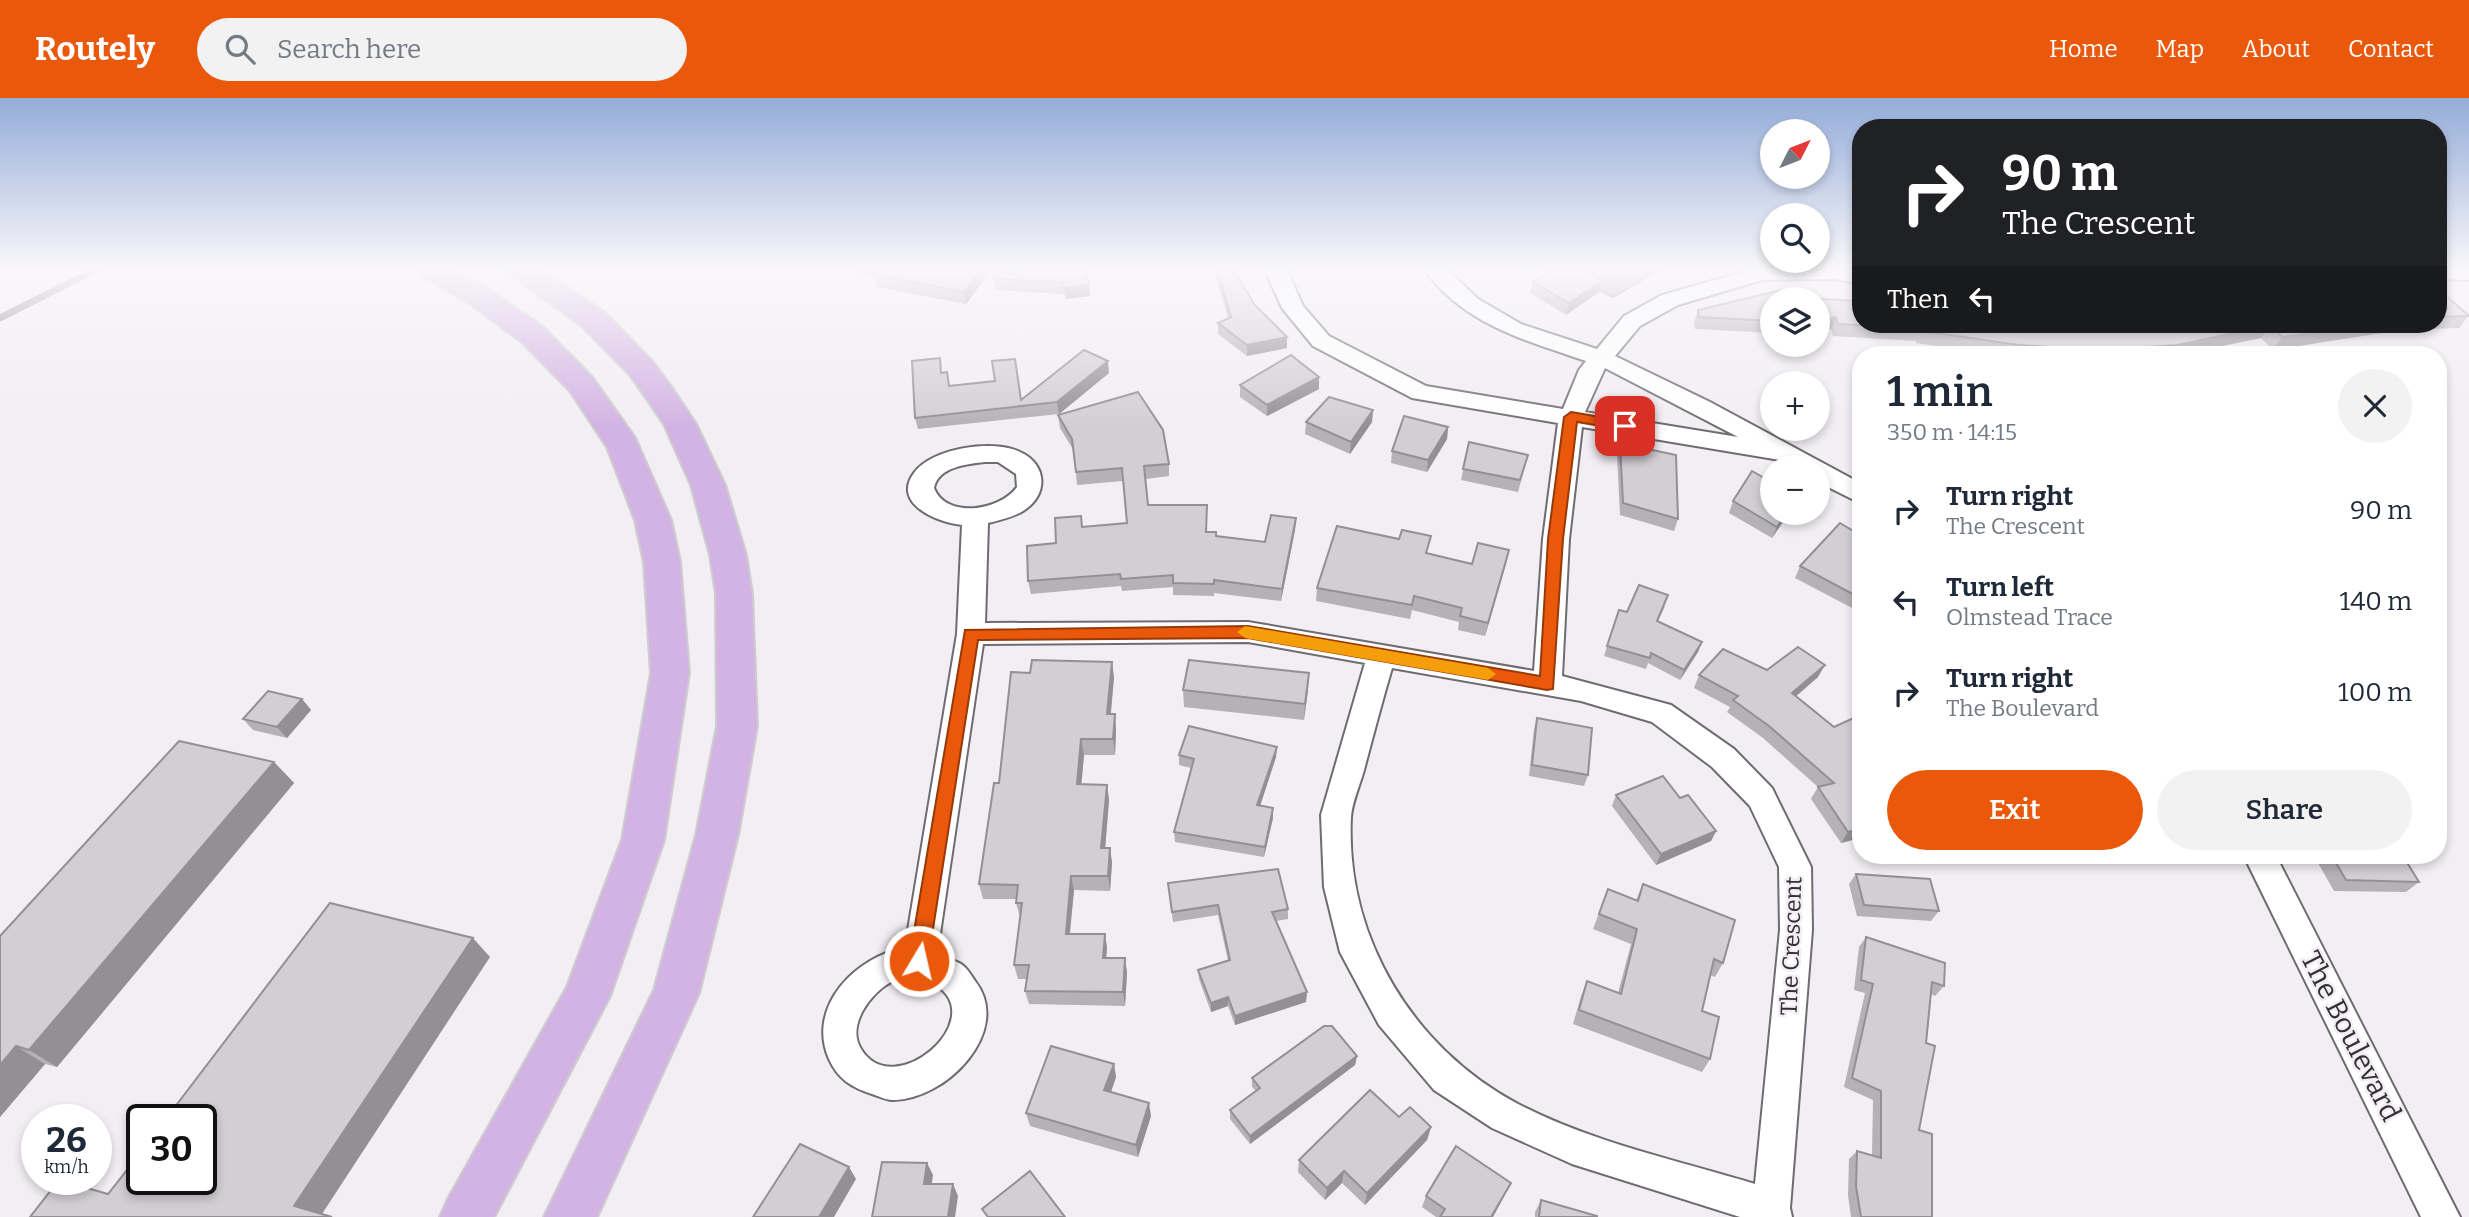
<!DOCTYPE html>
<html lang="en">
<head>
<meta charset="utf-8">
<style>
	:root { --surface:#fff; --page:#f2f2f3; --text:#1f2937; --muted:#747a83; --accent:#ea580c }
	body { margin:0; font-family:Bitter,serif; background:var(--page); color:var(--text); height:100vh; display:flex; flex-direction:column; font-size:26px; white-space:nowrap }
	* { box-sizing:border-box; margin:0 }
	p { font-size:23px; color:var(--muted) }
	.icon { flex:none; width:38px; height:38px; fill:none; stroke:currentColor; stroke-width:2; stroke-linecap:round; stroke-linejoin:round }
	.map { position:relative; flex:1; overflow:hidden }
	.drawer { position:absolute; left:1852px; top:248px; width:595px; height:518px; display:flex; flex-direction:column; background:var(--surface); border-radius:28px; box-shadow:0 4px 10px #0003 }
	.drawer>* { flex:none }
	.guide { position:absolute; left:1852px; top:21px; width:595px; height:214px; border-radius:28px; box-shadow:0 4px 10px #0003; background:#202124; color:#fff; overflow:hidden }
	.needle { width:46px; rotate:48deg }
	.controls { position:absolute; left:1760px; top:21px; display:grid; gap:14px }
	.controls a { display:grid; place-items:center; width:70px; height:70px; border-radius:50%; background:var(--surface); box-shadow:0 4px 10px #0003; font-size:35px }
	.speed { position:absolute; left:21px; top:1006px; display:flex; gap:14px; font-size:35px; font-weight:700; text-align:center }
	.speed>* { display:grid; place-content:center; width:91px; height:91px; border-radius:50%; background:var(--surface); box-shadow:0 4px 10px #0003; line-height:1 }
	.speed small { font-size:18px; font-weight:400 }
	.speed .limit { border:4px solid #111; border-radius:10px; background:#fff; color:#111 }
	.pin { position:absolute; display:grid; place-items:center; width:60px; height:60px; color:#fff; margin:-30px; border-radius:14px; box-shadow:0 4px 10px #0006 }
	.me { position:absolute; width:77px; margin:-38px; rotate:9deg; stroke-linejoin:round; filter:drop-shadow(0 0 5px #0008) }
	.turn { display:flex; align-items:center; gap:24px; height:147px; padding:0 35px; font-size:32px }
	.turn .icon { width:91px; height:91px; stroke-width:2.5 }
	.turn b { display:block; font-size:49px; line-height:60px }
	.then { display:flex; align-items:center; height:66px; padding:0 35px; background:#0003; gap:14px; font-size:26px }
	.round { display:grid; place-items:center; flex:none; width:74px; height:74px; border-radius:37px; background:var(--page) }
	.overview { display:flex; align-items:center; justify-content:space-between; height:119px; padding:0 35px }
	h1 { font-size:42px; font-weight:600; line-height:52px }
	.primary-button { display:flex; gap:14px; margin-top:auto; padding:14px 35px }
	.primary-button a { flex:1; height:80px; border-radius:42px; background:var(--accent); color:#fff; font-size:28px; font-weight:600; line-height:80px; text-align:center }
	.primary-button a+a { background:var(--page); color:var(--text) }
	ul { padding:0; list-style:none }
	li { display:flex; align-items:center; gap:21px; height:91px; padding:0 35px }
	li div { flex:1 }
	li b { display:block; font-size:26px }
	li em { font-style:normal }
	header { display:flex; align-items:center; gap:42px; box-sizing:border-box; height:98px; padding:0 35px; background:var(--accent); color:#fff }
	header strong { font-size:33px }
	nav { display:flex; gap:38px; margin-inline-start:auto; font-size:24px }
	.search { width:490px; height:63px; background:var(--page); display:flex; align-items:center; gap:18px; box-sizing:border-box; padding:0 24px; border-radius:38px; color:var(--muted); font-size:26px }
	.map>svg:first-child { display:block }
	.water { fill:#b7a1c3; stroke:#8f7f98; stroke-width:2 }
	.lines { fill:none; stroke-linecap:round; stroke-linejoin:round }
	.stream { stroke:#8f7f98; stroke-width:7 }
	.street-casing { stroke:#6f6c71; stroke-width:4 }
	.primary-casing { stroke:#cecdce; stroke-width:4 }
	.street { fill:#fff; fill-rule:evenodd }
	.primary { fill:#d3b3e3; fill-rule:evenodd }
	.wall { fill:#b5b1b6 }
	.shaded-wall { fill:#939094 }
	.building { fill:#d2ced4; stroke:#939094; stroke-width:2 }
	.route { fill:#ea580c; stroke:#983908; stroke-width:2 }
	.slow { fill:#f59e0b }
	.labels { text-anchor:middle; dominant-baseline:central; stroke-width:5; stroke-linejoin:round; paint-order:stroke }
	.street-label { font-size:23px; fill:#323033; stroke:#f2eef4 }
	.near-street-label { font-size:28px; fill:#323033; stroke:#f2eef4 }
</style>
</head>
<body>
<header>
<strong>Routely</strong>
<div class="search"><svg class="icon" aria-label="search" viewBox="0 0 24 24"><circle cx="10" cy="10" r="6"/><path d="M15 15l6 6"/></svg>Search here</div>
<nav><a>Home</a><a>Map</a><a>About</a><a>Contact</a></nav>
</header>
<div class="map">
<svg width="2469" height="1119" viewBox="0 0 2469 1119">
	<rect width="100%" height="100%" fill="#f2eef4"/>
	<path class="water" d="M1562,172h96l-45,27z"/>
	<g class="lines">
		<path class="stream" d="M0,220l95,-48"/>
		<g class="street-casing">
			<g id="street">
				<path d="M1265,172h22l16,36 26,30 97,50 137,23 16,-39 7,-9c-59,-20 -123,-37 -161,-91h23l30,29 43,25 76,25 27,-33 38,-21 88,-25 110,1v12l-27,-4 -71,1 -84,25 -38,21 -25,30 95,46 150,81v20l-42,-21v-15h-25l-13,-7 -198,-33 -13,112 -7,137 109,29 63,44 38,39 39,79 1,63 -22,278 2,9h-52l-168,-53 -80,-36 -58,-38 -55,-65 -39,-73 -16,-65 -3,-72 44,-152 -117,-21 -265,2 -46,310c8,3 17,6 24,10 6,4 10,11 14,17 39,50 -30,120 -83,119 -6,0 -14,-4 -20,-6 -21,-7 -34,-15 -43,-35 -23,-52 27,-103 76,-111l52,-314 5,-109c-23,-2 -71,-21 -48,-52 18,-25 79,-34 106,-21 27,12 29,43 3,59 -10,6 -23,9 -35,12l-3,100 263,-1 286,49 9,-132 15,-116 -146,-25 -99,-52 -31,-38zM1605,270l133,69 -153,-25zM985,364h13l18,12 1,13c-17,24 -71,32 -83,1 4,-21 33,-24 51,-26zM1392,570l189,33 71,21 60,45 38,39 29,61 1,63 -25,254c-79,-24 -164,-42 -237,-80 -105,-56 -173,-167 -167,-287 1,-15 9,-32 13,-47 9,-34 18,-68 28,-102zM918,879c6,3 14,5 19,9 52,34 -43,117 -76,63 -15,-24 10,-56 30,-67 8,-4 18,-4 27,-5z"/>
				<path d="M2438,172h31v10l-31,-1z"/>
				<path d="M2244,758h32l184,361h-39z"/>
			</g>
		</g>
		<g class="primary-casing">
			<g id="primary">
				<path d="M417,172h36l35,19 56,39 48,49 43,61 36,82 9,42 9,111 -25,167 -54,156 -116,221h-54l8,-18 119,-212 55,-147 29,-167 -7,-111 -9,-42 -28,-73 -37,-56 -48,-49 -56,-41 -45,-25z"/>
				<path d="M508,172h34l63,43 47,48 20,27 24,36 29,61 21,70 6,39 5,132 -19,109 -39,158 -102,224h-53l110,-227 42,-155 21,-109 -1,-132 -6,-39 -19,-70 -27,-61 -15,-22 -19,-27 -47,-48 -71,-51z"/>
			</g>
		</g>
		<use href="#street" class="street"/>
		<use href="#primary" class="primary"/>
	</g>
	<g class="wall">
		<path d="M850,172h138v4l-22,30 -89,-17 -2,-9z"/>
		<path d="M1214,172h20l20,34 33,44 -40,8 -29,-22v-11l10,-5z"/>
		<path d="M994,181l95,5 1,12 -24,3 -2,-5 -69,-4z"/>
		<path d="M1601,183l-2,11 -33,23 -36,-22 3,-11z"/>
		<path d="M1781,192l8,7 10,-2 3,3 58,3v23h578v-31h5l26,22 -10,13 -59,2 -127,20 -12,-12 -83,17h-184l-78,-12v-2l-83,-5 -2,-7 -13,3v-33h-45v34l-78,-4 -1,-6 4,-13z"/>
		<path d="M942,275l8,13 71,14 88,-27 -50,41 -141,15 -3,-11z"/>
		<path d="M1240,287l79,4 -52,27 -27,-19z"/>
		<path d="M1373,312l-1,12 -22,32 -45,-20 1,-12z"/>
		<path d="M1058,317l111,49v12l-23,3 2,26 68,31 49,6 31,-24 -1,12 -14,71 -67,-8v3l-41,-1v-8l-51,4 -1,-5 -90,8 -3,-13 28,-38 26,-16 45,-4 -4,-42 -46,4 -3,-34 -14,-23z"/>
		<path d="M1448,329l-1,12 -20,33 -36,-9 1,-12z"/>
		<path d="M1469,344l59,13 -10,37 -57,-12z"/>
		<path d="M1620,345l58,76 -4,12 -54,-16 -3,-60z"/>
		<path d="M1733,403l40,12h16l-17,25 -43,-25z"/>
		<path d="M1860,437v79l-6,-5 -59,-31 5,-12z"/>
		<path d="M1399,441l29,14 44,11h34l-21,72 -27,-6 1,-8 -47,-12 -2,9 -94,-18 1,-13z"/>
		<path d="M1665,508l-7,15 44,21 -4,10 -18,28 -32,-17 -2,6 -42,-13 15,-46 8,2z"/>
		<path d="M1767,572l51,7 -22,19 64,142 -19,5 -30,-44 7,-12 -55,-49 -36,-26 3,-5 -36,-19 5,-13z"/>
		<path d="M1114,579l-3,37h4l1,16 -1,25h-31l-3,29 26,1 2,15 -4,48h5l2,15 -2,28 -36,-1 -4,44h35l2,14 -1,10 21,14 -2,34 -96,-2 -4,-13 2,-12h-9l-4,-14 6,-48 -4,-14 1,-4h-34l-4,-15 20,-101z"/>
		<path d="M1183,592h125l-4,30 -120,-13z"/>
		<path d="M302,601l9,11 -24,28 -34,-8 -10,-11z"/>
		<path d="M1537,620l51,57 -4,11 -55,-10 5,-47z"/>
		<path d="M1277,649l-1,10 -16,49 13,2v10l-9,39 -89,-15 -1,-10 17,-64 -12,-3v-10z"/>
		<path d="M274,664l20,21 -237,284 -12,-3 -45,53v-181z"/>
		<path d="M1616,697l64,3 36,33 -5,10 -55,24 -44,-59z"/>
		<path d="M2314,758h89l16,26 -13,10 -72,-1z"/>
		<path d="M1856,776l83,37 -8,10 -74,-5 -8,-32z"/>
		<path d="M1168,785l120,26v10l-12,2 31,71 -1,10 -71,23 -7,-19 -17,6 -12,-33 -1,-9 30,-9 -10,-46 -45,7z"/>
		<path d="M1643,786l80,79 -8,14 -5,-2 -8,36 8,48 -8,13 -129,-48 8,-28 6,-15 31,12 13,-49 -38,-15 15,-40 28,11z"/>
		<path d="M1866,839l78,49 -9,10 -4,-2 -12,136 13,87h-81l-3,-22 1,-36 8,-8 15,5 1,-56 -29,-13 21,-94 -11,-3 5,-43z"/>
		<path d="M1357,958l-2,9 -105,79 -20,-25v-9l26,-19 -4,-4v-9z"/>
		<path d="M1114,966l2,13 -5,15 40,24 -13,41 -108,-31 -4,-13z"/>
		<path d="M1399,1019l32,10 -4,13 -62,65 -23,-22 -17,17 -27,-28 1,-12z"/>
		<path d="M1505,1096l-12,23h-57l-14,-10 4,-11z"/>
		<path d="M1541,1102l56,17h-62v-5z"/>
	</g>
	<g class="shaded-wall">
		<path d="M981,172h7v4l-22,30 -2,-12z"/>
		<path d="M1601,183l-2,11 -33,23 3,-12z"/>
		<path d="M1089,186l1,12 -24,3 -2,-11z"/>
		<path d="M1836,219l-5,12 -13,3v-11z"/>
		<path d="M2371,226h34l-5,6 -127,20 9,-13z"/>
		<path d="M2270,227l-9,13 -83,17h-8l7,-10z"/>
		<path d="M1287,239v11l-40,8v-11z"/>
		<path d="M1108,263l1,12 -50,41 -2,-12z"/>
		<path d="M1319,279v12l-52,27v-11z"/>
		<path d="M1373,312l-1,12 -22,32 1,-12z"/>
		<path d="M1448,329l-1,12 -20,33 1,-12z"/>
		<path d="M1786,415h3l-17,25 5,-11z"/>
		<path d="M1296,420l-1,12 -14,71 1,-12z"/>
		<path d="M1509,452l-3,14 -21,72 3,-13z"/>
		<path d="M1702,544l-4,10 -18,28 4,-10z"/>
		<path d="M1112,564l2,15 -5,53 -2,-16z"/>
		<path d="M1825,567l-7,12 -32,28 6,-12z"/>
		<path d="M1309,575l-1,17 -4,30 1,-16z"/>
		<path d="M302,601l9,11 -24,28 -10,-11z"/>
		<path d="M1115,616l1,16 -1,25 -2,-16z"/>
		<path d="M1081,641l3,16 -4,45 -3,-16z"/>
		<path d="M1277,649l-1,10 -19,58v-10z"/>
		<path d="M274,664l20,21 -237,284 -28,-17z"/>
		<path d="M1107,687l2,15 -5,63 -3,-15z"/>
		<path d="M1273,710v10l-9,39 1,-10z"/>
		<path d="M1860,731v9l-19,5 7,-11z"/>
		<path d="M1716,733l-5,10 -55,24 5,-11z"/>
		<path d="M1110,750l2,15 -2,28 -2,-15z"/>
		<path d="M1071,778l3,14 -6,58 -2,-14z"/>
		<path d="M1105,836l2,14 -2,24 -2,-14z"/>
		<path d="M473,840l17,19 -170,260 -26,-11z"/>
		<path d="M1125,860l2,14 -2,34 -2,-14z"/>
		<path d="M1307,894l-1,10 -71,23v-9z"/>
		<path d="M1228,899v9l-17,6v-9z"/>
		<path d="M16,948l29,18 -45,53v-52z"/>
		<path d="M1357,958l-2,9 -105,79v-8z"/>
		<path d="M1114,966l2,13 -9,26 -3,-13z"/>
		<path d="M1149,1005l2,13 -13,41 -2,-12z"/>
		<path d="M1431,1029l-4,13 -62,65 2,-12z"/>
		<path d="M927,1065l6,12 -3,21 -6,-12z"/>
		<path d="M849,1069l7,12 -22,38h-15z"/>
		<path d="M1344,1073l-2,12 -17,17 2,-12z"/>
		<path d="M1511,1085l-18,34h-2z"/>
		<path d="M953,1086l5,12 -3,21h-7z"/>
	</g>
	<g class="building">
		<path d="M880,172h101l-17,22 -90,-17z"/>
		<path d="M993,172h92l4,14 -25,4 -1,-6 -69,-3z"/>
		<path d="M1217,172h17l20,34 33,33 -40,8 -29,-22 13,-6z"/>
		<path d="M1552,172h33l16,11 -32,22 -36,-21z"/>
		<path d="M1781,192l8,7 10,-2 3,3 58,3v23h511l-89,13 -12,-12 -93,20 -77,5 -81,-5 -97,-14v-3l-84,-4 -2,-7 -18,4v-22h-45v22l-74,-4 -1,-7z"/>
		<path d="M2438,195h5l26,23 -31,1z"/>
		<path d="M1084,252l24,11 -51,41 -142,16 -3,-57 28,-3 1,15 6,-1 2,14 46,-5 -3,-20 23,-2 6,41z"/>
		<path d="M1291,257l28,22 -52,28 -27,-20z"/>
		<path d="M1138,294l25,38 6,34 -25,2 4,39h59l-1,27h10v4l49,6 6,-27 25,3 -14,71 -68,-9v4l-41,-1v-8l-52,4 -1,-5 -92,7 -1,-35 29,-3 -1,-25 26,-2 1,11 45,-4 -5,-55 -46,4 -4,-33 -14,-24z"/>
		<path d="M1329,299l44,13 -22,32 -45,-20z"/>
		<path d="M1404,318l44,11 -20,33 -36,-9z"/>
		<path d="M1469,344l59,13 -8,25 -57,-11z"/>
		<path d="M1620,345l56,12 2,64 -55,-16z"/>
		<path d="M1752,373l21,12v30h13l-9,14 -44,-26z"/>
		<path d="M1840,425l20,12v63l-60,-32z"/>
		<path d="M1337,428l62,13 3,-9 29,6 -5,17 46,11 6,-21 31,7 -21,73 -28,-7 2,-8 -48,-12 -2,9 -95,-17z"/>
		<path d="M1639,487l29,10 -11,26 45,21 -18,28 -33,-17 -1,5 -43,-12 12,-36 8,2z"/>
		<path d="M1798,549l27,18 -33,28 42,34 26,-12v114l-12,3 -30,-45 16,-4 -65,-57 -36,-26 5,-4 -39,-21 24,-26 44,21z"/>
		<path d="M1032,562l80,2 -5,52h8l-2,25h-32l-4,45 30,1 -6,63h9l-2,28h-37l-5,58h39l-2,24h22l-2,34 -98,-1 4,-26h-15l8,-62h-6l2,-18 -39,-1 15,-101h5l12,-111 19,1z"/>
		<path d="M1189,562l120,13 -4,31 -122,-14z"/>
		<path d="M268,593l34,8 -25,28 -34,-8z"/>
		<path d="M1537,620l55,10 -4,47 -56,-10z"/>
		<path d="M1189,628l88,21 -20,58 16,3 -8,39 -91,-15 20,-73 -15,-4z"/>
		<path d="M179,643l95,21 -245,288 -13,-4 -16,19v-129z"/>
		<path d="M1663,678l17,22 8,-3 28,36 -55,23 -45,-59z"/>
		<path d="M2332,758h71l16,26 -73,-2z"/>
		<path d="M1278,771l10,40 -16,3 35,80 -72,24 -7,-19 -17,6 -13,-33 32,-10 -12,-55 -46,7 -4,-29z"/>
		<path d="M1856,776l74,5 9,32 -75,-6z"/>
		<path d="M1643,786l92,36 -12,43 -9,-4 -12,52 17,6 -9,42 -131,-49 8,-29 34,13 16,-65 -38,-15 9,-25 30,12z"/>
		<path d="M330,805l143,35 -179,268 38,11h-302l29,-37 49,14 34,-43v29h59v-60h-36z"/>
		<path d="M1866,839l79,26 -1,23 -12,-4 -6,61 9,3 -16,84 13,4v83h-71l-5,-30 1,-36 24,7v-67l-29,-13 21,-94 -12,-4z"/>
		<path d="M1324,928h8l25,30 -107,80 -20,-26 30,-22 -8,-10z"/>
		<path d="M1051,948l63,18 -10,26 45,13 -13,42 -110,-32z"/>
		<path d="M1370,992l29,27 11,-10 21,20 -64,66 -23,-22 -17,17 -28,-28z"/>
		<path d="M800,1046l49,23 -30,50h-66z"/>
		<path d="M1456,1048l55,37 -20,34h-51l5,-8 -19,-13z"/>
		<path d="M882,1064l45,1 -3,21h29l-5,33h-76z"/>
		<path d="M1030,1073l35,46h-77l-6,-8z"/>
		<path d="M1541,1102l56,16v1h-58z"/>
	</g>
	<linearGradient id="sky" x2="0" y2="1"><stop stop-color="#94acd9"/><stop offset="0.52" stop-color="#f9f7fa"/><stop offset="1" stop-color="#f9f7fa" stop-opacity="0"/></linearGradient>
	<rect width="2469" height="329" fill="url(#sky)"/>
	<path class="route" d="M1571,314l54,9 7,5 -7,4 -48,-8 -14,117 -10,150 -6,1 -299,-52 -270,2 -50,321 -2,7 -7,2 -7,-2 -3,-7 56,-331 283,-4 292,50 8,-137 16,-122z"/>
	<path class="slow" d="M1245,528l243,42 8,6 -8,6 -243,-42 -8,-6z"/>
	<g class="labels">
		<g class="street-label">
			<text transform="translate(1791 848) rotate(-88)">The Crescent</text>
		</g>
		<g class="near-street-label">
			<text transform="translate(2351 938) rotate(63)">The Boulevard</text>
		</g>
	</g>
</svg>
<div class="controls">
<a><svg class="needle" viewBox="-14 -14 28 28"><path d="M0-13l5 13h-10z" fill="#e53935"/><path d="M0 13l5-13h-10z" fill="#747a83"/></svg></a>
<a><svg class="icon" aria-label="search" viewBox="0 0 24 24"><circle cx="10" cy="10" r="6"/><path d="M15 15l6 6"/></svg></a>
<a><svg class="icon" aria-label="layers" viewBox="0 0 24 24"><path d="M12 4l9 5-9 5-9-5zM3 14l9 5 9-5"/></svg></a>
<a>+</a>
<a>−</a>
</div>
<div class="speed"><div>26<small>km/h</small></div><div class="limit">30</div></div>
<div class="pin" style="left:1625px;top:328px;background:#d93025"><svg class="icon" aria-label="arrive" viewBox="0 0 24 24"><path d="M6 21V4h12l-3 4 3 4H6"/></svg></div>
<svg class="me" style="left:919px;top:863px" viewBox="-20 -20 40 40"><circle r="17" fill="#ea580c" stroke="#fff" stroke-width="3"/><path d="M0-11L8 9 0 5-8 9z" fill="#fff"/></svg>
<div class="guide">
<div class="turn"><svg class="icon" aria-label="right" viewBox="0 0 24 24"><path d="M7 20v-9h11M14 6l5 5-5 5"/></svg><div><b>90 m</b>The Crescent</div></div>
<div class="then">Then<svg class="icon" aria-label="left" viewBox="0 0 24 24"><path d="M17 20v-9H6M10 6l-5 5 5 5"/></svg></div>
</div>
<section class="drawer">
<div class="overview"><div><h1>1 min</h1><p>350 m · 14:15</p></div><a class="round"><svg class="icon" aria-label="close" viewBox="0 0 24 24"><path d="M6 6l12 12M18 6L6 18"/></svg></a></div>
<ul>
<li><svg class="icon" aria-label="right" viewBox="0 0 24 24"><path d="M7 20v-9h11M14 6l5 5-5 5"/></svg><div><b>Turn right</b><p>The Crescent</p></div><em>90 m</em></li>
<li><svg class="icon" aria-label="left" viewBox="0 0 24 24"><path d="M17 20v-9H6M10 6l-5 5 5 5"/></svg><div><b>Turn left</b><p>Olmstead Trace</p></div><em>140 m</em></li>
<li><svg class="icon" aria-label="right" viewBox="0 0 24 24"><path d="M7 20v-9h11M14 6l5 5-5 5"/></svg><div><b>Turn right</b><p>The Boulevard</p></div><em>100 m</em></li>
</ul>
<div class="primary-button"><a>Exit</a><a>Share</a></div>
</section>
</div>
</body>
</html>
